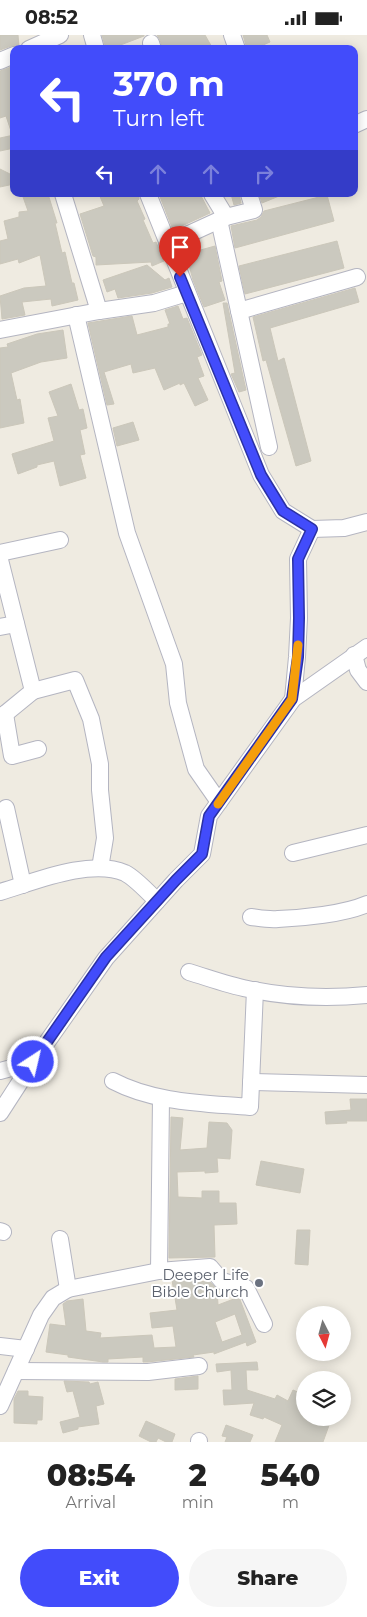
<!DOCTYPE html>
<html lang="en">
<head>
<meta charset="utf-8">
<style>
	:root { --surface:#fff; --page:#f6f6f6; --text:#222; --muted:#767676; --accent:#424cfb }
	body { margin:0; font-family:Montserrat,sans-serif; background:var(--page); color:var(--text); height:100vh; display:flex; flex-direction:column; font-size:19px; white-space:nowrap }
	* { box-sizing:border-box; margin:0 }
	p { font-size:16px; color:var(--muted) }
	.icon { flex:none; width:28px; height:28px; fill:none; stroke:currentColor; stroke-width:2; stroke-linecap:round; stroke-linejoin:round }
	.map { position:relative; height:1407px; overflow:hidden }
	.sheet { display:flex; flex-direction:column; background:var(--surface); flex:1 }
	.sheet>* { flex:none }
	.hud { position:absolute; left:10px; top:10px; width:348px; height:152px; border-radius:10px; box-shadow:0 2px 12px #0003; background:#424cfb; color:#fff; overflow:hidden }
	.needle { width:32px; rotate:174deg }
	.fabs { position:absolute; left:296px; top:1271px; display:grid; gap:10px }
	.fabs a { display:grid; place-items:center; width:55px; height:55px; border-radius:50%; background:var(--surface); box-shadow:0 2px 12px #0003; font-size:25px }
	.pin { position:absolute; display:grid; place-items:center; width:42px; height:42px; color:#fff; margin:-51px -21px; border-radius:50% 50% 50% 0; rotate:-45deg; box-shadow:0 0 5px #0007 }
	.pin .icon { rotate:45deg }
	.me { position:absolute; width:55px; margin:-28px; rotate:35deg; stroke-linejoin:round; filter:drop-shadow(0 0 4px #0008) }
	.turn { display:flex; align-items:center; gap:18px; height:105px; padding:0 20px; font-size:22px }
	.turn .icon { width:65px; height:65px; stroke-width:2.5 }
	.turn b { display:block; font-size:35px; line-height:42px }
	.lanes { display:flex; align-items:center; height:48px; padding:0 20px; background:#0003; justify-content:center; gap:25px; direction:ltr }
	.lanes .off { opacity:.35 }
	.eta { display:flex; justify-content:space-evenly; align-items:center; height:85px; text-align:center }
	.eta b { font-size:30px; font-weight:800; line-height:35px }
	.action { display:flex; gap:10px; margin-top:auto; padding:10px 20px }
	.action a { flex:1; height:58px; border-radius:30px; background:var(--accent); color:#fff; font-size:20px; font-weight:800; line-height:58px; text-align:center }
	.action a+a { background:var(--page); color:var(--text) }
	.status { display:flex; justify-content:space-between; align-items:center; height:35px; padding:0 25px; background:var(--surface); direction:ltr }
	.status svg { height:14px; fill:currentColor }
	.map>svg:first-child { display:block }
	.building { fill:#cbc9bf; stroke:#cbc7ba; fill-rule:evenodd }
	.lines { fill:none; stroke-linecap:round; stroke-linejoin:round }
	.minor-casing { stroke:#b4b5c1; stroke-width:18 }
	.minor { stroke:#fff; stroke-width:16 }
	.route-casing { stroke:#2b31a3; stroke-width:12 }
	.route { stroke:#424cfb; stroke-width:9 }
	.slow { stroke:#f59e0b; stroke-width:9 }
	.worship-dot { fill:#6b7280; stroke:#fff; stroke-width:2 }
	.labels { text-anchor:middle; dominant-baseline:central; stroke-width:4; stroke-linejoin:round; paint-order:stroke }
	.worship-label { font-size:15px; fill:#5b616d; stroke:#fff; text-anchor:end }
</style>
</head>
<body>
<div class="status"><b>08:52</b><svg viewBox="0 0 49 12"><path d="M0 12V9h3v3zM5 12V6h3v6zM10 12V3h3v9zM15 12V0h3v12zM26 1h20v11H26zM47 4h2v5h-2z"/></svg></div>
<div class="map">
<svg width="367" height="1407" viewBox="0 0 367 1407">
	<rect width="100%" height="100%" fill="#efebe1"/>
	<g class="building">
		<path d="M0,0h18l1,12 -8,-1 -11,4z"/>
		<path d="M102,0h42v1l-34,13h-4z"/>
		<path d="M157,0h48l8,14h-50l-3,-9z"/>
		<path d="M243,0h24l3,7 -16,7h-7z"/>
		<path d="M14,31v67l-2,1 -6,-18 -6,2v-47z"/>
		<path d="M14,100v13l-14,3v-13z"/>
		<path d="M0,134l14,7v8l-14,3z"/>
		<path d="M22,159h26l9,29h-2l7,30 3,-1 7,31h2l4,17 -26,6 -1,-7 -29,3 3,13 -23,4 -2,-23 24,-8 22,-2 -6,-31 -21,8 -1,-4 -18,5v-23l8,-2 -4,-18 15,-4v-5l9,-1z"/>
		<path d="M99,159h39l1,5 -2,2 8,18 -2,1 10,23 3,-1 8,19 -12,5 -1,-4 -55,3v-8l-3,-1 -13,-42 24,-8z"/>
		<path d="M159,159h41l10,19 -37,17z"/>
		<path d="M231,159h8l2,9 -7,2z"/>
		<path d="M259,159h25l-22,9z"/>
		<path d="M327,160l7,26 -99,27 -4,-22 26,-6 4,-3 3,-6z"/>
		<path d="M337,206l7,27 -99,26 -6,-28z"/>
		<path d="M215,211l7,35 -3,1 6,18 -21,7 -11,-27 -7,-26z"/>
		<path d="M147,230l18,15 4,-2 3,9 -20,6 -34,5 -3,-9 -8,3 -4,-12z"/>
		<path d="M355,253l4,14 -89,26 8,33 6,-3 27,103 -15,5 -30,-106 -3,1 -10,-44z"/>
		<path d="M223,268h4l19,87 -7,2 -8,-18 4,-1z"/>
		<path d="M178,271l5,13 4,-1 15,37 -5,2 7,19 -6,2 10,22 -13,6 -11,-23 -4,2v-2l-16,7 -9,-22 -22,5 -2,-9 -27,8 10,32 -7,1 -19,-82 44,-7 5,19 31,-8v-3h2l-5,-14z"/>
		<path d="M63,295l4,28 -26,4 -30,11 6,27 3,-1 4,24 -24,5v-80l8,-1 -1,-3 30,-10z"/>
		<path d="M71,349l8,26 4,-1 4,19 -7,2 5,24 -5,1 6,23 -26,8 -6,-25 -17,4v2l-19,7 -6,-20 42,-13 -6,-23 10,-2 -9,-24z"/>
		<path d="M133,387l6,18 -22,6 -4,-18z"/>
		<path d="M350,1064h17v22h-21l1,2 -21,1 -1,-12 26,-2z"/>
		<path d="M171,1082l12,1 -3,32 27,-2 2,-26 18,1 5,7 -2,29 -13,-1 1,14 -13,1v-2l-28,1 1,25 24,1v-7h17v12h17l1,21 -23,1 1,32 -46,1z"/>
		<path d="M261,1126l43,8 -4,24 -44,-8z"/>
		<path d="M297,1195h13l-2,35 -13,-1z"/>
		<path d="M194,1243l1,4 14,-1 8,8 1,16 21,-8 17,45 -9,4 -1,-4 -32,12v-2l-21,3 1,2 -47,5h-4v-5l-35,2v3h-5l-35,-5v-2l-22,-3 4,-28 16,2 -3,-22 4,-3 16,-2 3,32 15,2 -1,5 52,-3 2,13 22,-1 -3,-21 -21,2 -2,-15 27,-3 -5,-30zM235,1279l7,21 -20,7 -7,-20z"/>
		<path d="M257,1327l1,8h-12l1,20 28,9 2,-4 11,6 5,-11 12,5v22h27l-9,25h-48l7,-17 -18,-8 -1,2 -13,-4 4,-12 -30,2 -1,-15h9l-1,-20 -14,2 -1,-8z"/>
		<path d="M198,1341v13l-23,1v-11z"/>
		<path d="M64,1346l25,1 1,2 8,-2 6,22 -8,2 3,18 -21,3v2l-15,4 -3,-11 20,-5 -7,-26 -6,1z"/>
		<path d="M18,1356h10v5l15,1 -1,23h-5v4l-23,-1v-24z"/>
		<path d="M146,1386l29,13 -3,8h-6l-8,-4 -2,4h-5l-12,-6z"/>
		<path d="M226,1390l27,10 -3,7h-25l2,-5 -5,-1z"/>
	</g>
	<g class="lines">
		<g class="minor-casing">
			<g id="minor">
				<path d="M92,0l4,14"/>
				<path d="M232,0l5,14"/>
				<path d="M151,8l2,6"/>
				<path d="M29,14l31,-14"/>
				<path d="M0,26l14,-6"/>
				<path d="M354,90l13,-6"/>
				<path d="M63,159l36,117"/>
				<path d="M148,159l113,281 22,36 29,18 32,-1 23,-6"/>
				<path d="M226,182l28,-7 -5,-16"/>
				<path d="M219,185l50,227"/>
				<path d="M167,209l59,-27 -14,-23"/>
				<path d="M239,276l118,-34"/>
				<path d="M76,280l51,218 47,131 4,39 18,66 23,33"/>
				<path d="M0,295l99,-19 55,-8 33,-10"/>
				<path d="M0,518l60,-13"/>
				<path d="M0,525l33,131 -33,27"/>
				<path d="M0,592l16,-3"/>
				<path d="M354,620l4,15 9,12"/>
				<path d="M33,656l42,-11 16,39 9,45v26l5,48 -5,30"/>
				<path d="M293,664l4,-42 2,-39 -1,-59 14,-30"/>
				<path d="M5,679l7,42 26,-7"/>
				<path d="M6,773l17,77"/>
				<path d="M293,818l74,-18"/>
				<path d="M0,857c34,-10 90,-34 125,-19 10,5 24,20 32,28"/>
				<path d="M251,882c8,1 18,3 27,2 25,-1 66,-5 89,-15"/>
				<path d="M189,937c20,6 39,13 59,17 38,8 80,10 119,6"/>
				<path d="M0,1036l33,-9"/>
				<path d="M113,1046c42,22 91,22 137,26l5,-117"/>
				<path d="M251,1047l116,3"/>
				<path d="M0,1078l33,-51 73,-104 70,-78 26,-26 7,-38 84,-117 74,-52"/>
				<path d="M0,1196l3,1"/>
				<path d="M60,1204l8,50"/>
				<path d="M159,1236l2,-173"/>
				<path d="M0,1311l26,3"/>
				<path d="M16,1336l132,1 51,-6"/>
				<path d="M0,1371l41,-91 12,-17 15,-9 91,-18 51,-4 12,14 24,7 18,36"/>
				<path d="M199,1407v-1"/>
			</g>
		</g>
		<use href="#minor" class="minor"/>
	</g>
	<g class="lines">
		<g class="route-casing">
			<path id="route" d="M33,1027l73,-105 70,-77 26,-26 7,-38 83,-117 6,-42 1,-39 -1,-59 14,-30 -29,-18 -22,-36 -81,-198"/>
		</g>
		<use href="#route" class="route"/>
		<path class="slow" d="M218,769l74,-105 6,-54"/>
	</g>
	<circle class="worship-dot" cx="259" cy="1248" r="5"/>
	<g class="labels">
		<g class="worship-label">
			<text x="249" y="1239">Deeper Life<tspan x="249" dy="17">Bible Church</tspan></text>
		</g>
	</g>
</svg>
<div class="fabs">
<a><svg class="needle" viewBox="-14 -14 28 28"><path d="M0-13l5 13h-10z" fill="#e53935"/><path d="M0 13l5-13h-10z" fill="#767676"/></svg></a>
<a><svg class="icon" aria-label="layers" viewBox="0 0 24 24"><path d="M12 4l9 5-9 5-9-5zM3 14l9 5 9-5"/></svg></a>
</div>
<div class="pin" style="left:180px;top:242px;background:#d93025"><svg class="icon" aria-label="arrive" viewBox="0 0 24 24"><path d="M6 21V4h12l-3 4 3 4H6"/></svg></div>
<svg class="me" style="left:33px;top:1027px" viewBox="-20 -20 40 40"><circle r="17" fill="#424cfb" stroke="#fff" stroke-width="3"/><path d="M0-11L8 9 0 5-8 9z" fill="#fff"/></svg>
<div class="hud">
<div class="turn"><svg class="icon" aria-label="left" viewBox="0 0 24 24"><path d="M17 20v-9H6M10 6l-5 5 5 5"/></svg><div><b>370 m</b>Turn left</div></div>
<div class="lanes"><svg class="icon" aria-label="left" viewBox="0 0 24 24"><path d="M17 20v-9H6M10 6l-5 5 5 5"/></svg><svg class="icon off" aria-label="ahead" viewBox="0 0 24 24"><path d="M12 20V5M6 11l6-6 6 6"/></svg><svg class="icon off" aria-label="ahead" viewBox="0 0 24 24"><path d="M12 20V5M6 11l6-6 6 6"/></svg><svg class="icon off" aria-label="right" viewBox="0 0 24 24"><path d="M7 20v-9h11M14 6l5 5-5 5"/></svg></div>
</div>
</div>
<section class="sheet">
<div class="eta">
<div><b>08:54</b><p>Arrival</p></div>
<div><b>2</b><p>min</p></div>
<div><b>540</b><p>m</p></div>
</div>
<div class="action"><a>Exit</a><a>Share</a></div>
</section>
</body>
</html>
